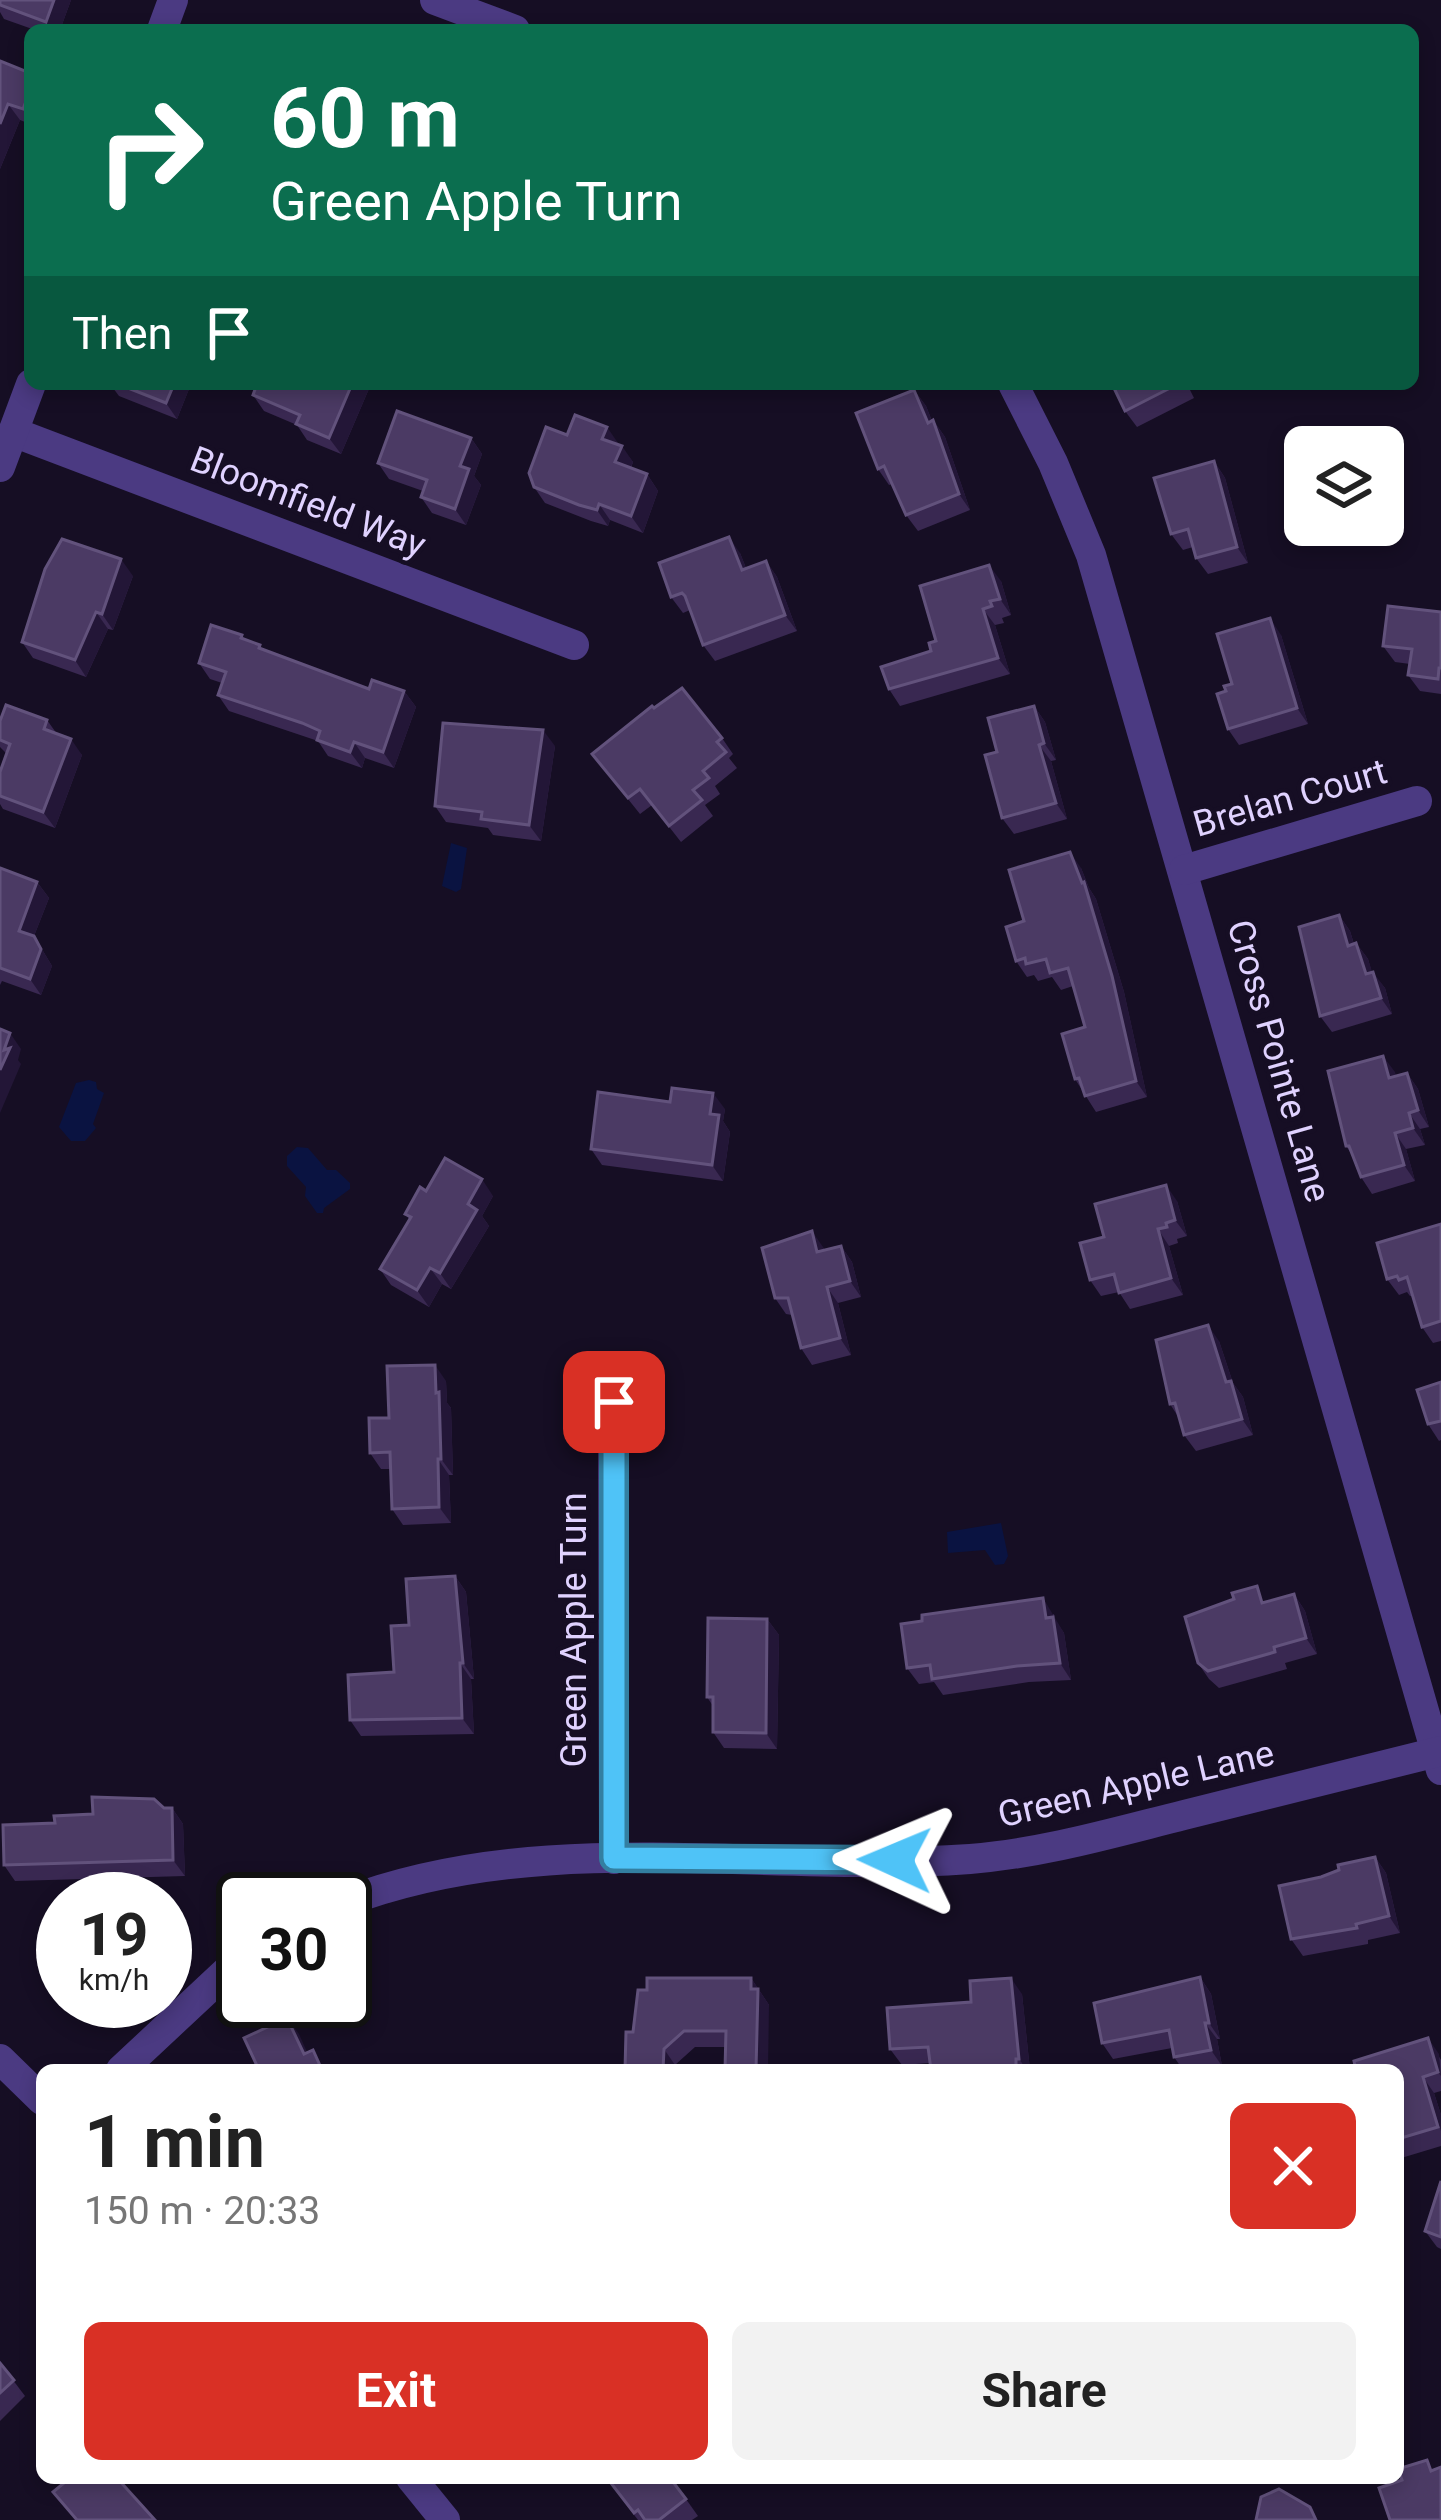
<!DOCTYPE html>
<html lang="en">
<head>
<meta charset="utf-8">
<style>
	:root { --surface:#fff; --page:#f2f2f2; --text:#222; --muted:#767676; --accent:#d93025 }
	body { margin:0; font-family:Roboto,sans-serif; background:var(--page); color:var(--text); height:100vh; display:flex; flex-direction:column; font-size:45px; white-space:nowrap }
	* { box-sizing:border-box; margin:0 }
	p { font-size:39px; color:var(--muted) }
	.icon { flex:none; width:66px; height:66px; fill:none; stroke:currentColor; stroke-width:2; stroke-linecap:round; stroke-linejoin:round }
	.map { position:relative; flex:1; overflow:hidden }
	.side { position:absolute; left:36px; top:2064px; width:1368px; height:420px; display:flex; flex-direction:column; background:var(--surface); border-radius:18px; box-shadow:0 6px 18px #0003 }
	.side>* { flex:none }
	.hud { position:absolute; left:24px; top:24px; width:1395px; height:366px; border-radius:18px; box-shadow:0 6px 18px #0003; background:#0b6e4f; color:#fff; overflow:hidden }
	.controls { position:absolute; left:1284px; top:426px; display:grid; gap:24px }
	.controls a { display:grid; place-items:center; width:120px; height:120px; border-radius:18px; background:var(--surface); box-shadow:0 6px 18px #0003; font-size:60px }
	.speed { position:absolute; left:36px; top:1872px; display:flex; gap:24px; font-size:60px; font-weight:700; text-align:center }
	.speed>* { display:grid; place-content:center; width:156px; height:156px; border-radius:50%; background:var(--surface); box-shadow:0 6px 18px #0003; line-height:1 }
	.speed small { font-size:30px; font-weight:400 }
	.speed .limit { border:6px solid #111; border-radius:18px; background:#fff; color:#111 }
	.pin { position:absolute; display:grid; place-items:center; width:102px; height:102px; color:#fff; margin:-51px; border-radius:24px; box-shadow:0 6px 18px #0006 }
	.me { position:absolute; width:132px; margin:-66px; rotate:271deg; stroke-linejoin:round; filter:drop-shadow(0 0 9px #0008) }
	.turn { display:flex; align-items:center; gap:42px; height:252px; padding:0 48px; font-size:54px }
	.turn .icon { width:156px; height:156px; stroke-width:2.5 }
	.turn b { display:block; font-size:84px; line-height:102px }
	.then { display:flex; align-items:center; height:114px; padding:0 48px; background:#0003; gap:24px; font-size:45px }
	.round { display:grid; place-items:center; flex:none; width:126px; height:126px; border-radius:18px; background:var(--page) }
	.summary { display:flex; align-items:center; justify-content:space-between; height:204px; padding:0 48px }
	h1 { font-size:72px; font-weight:700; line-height:90px }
	.action { display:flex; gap:24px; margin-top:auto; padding:24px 48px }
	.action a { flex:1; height:138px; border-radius:18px; background:var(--accent); color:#fff; font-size:48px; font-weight:700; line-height:138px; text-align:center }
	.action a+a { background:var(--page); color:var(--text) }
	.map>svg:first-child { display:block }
	.water { fill:#0a1341 }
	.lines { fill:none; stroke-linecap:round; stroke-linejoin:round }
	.street { stroke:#4b3a82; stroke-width:30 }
	.wall { fill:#392851 }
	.shaded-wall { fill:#231637 }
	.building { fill:#4b3a64; stroke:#62527c; stroke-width:3 }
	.route-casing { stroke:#337fa1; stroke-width:30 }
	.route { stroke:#4fc3f7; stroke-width:21 }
	.labels { text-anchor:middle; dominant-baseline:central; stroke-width:9; stroke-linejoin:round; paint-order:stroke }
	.street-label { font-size:36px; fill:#e0d2ff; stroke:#160e24 }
</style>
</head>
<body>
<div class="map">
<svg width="1441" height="2520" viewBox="0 0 1441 2520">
	<rect width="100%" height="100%" fill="#160e24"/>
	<g class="water">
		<path d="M451,843l16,5 -6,41 -5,3 -14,-6z"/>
		<path d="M89,1080l7,2 1,7 7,4 -11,31 3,4 -11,13h-14l-12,-14 17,-44z"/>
		<path d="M297,1147l11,1 19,22h9l14,13v6l-26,19 -1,5h-6l-12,-17 1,-9 -19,-21v-10z"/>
		<path d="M1001,1523l7,33 -4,8 -9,1 -10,-15 -37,3 -1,-21z"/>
	</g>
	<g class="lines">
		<g class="street">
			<path d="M435,0l80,30"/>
			<path d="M162,30l11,-30"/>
			<path d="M1013,384l40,79 38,92 350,1215"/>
			<path d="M13,432l561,213"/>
			<path d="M0,467l31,-83"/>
			<path d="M1184,870l233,-69"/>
			<path d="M613,1402l1,457"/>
			<path d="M345,1902c200,-76 417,-28 625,-43 74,-6 142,-26 214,-44 86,-22 171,-42 257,-64"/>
			<path d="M0,2059l42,41"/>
			<path d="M121,2070l122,-114"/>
			<path d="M411,2478l34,42"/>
		</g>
	</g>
	<g class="wall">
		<path d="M0,0h71l-11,30h-25l-31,-11 -4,-7z"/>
		<path d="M0,61l30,12v51l-10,-4 -20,49z"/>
		<path d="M110,384h81l-14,35 -58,-23z"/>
		<path d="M257,384h114l-30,70 -34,-14 -10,-15 -33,-14 -11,-16z"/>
		<path d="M1112,384h81l1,3 -4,3 4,8 -57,29 -12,-16z"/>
		<path d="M914,390l12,16 6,15 1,-1 12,17 25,73 -52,21 -12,-16 -14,-31 -3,1 -11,-16z"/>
		<path d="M567,435l51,8 15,19 -2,6 16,6 11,17 -15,42 -33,-13 -2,6 -17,-5 -46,-18 -11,-16z"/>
		<path d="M471,438l11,16 -8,22 7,9 -15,40 -34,-12 -11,-16 2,-6 -34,-12 -11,-16z"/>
		<path d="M1214,461l11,17 23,85 -40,11 -12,-16 -3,-11 -10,3 -12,-16z"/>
		<path d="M740,553l6,15 20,-7 11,16 20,54 -82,30 -12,-16 -13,-35 -7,3 -12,-16z"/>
		<path d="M133,576l-20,54 -5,-1 -22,48 -53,-19 -11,-16z"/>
		<path d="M1001,581l10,34 -9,3 2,5 -9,2 15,49 -110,32 -11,-17 42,-38 5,-10z"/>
		<path d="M1441,612v82l-21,-3 -12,-16 2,-11 -15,-2 -12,-16z"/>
		<path d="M242,635l3,5 15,5 3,5 106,39 35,2 12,16 -22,61 -29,-10 -3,10 -34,-12 -10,-15 -89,-30 -11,-16 4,-12 -12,-4 -11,-16z"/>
		<path d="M1281,635l27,89 -69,21 -11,-16 -2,-38z"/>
		<path d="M1034,706l11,16 11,38 -5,1 16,58 -53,15 -12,-16 -5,-66z"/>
		<path d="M654,708l68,30 11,16 -4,4 8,10 -22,18 5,8 -15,11 8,11 -32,26 -29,-37 -12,9 -48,-60z"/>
		<path d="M47,720l10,14 25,21 -27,73 -52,-19 -3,-5v-33l7,-17 -7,-7v-26z"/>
		<path d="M555,746l-14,95 -48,-6 -5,-7 -42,-6 -11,-16z"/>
		<path d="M0,868l37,14 12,16 -15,38 18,30 -11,29 -39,-14 -2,4z"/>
		<path d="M1081,868l8,20 7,11 28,93 23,105 -51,15 -21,-33 10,-52 -12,-41 -12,4 -9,-13 -14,4 -4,-6 -7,2 -11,-16 8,-40z"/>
		<path d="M1339,915l11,16 4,13 2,-1 12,16 4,14 13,15 7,26 -60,18 -12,-16z"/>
		<path d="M1383,1056l13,20 11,-3 11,16 11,38 -9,2 5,16 -19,4 9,32 -43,13 -11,-17 -8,-21 -7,-10z"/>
		<path d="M725,1109l-2,12 7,11 -7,49 -121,-16 -11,-16z"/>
		<path d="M426,1191l67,5 -11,20 7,10 -38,63 -9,-5 -13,23 -38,-22 -11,-16 29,-50 -4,-5z"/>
		<path d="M1177,1201l10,35 -10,3 1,4 -9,3 14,49 -53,14 -11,-17 -18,4 -11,-16 14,-43z"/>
		<path d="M1441,1224v117l-8,2 -11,-16 -9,-31h-3l-3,-4 -8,3 -12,-16z"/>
		<path d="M841,1246l11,16 9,35 -23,6 13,52 -39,10 -11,-17 -9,-33 -6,-1 -11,-16 48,-51 1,3z"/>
		<path d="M1219,1341l14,42 10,14 10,38 -57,16 -12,-16 -5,-17 -9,-14z"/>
		<path d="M446,1381l1,22 4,5 2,67h-4l2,48 -48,2 -11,-16 -1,-40h-10l-11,-16 19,-35z"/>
		<path d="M1441,1382v58l-2,1 -11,-17z"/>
		<path d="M455,1576l11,16 8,87h-3l3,55 -113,2 -11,-16 44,-48 15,-47z"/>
		<path d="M1294,1594l11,17 12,43 -32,9 2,6 -68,19 -10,-9 -11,-16 70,-61z"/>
		<path d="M1054,1614l1,6 9,13 7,47 -42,2 -86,13 -9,-13 -15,2 -12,-16z"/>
		<path d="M767,1619l12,16 -2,114 -53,-1 -11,-16v-26l-6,-9z"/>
		<path d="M172,1808l11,16 2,52 -170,5 -11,-16 89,-51z"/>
		<path d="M1375,1857l11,16 14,60 -32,7v4l-65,12 -12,-17 30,-62z"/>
		<path d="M1200,1977l11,17 9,45h-3l5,27 -20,4h-19l-9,-13 -2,-9 -59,11 -11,-16z"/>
		<path d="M751,1978l18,27 -43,42h-31l-20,18v5h-50l8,-38z"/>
		<path d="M1022,1994l8,76h-99l-1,-7 -28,2 -12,-16 81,-47z"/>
		<path d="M1428,2038l13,22v31l-7,2 7,22v31l-43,13v-89z"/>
		<path d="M1441,2181v68l-4,-2 -12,-16z"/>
		<path d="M0,2363l25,33 -25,25z"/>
		<path d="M606,2478h65l27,38 -6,4h-54z"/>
	</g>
	<g class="shaded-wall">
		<path d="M54,0h17l-11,30h-9l-5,-8z"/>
		<path d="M30,91v29l-7,-11z"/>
		<path d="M8,104l12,16 -20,49v-45z"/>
		<path d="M174,384h17l-14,35 -11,-16z"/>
		<path d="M352,384h19l-30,70 -12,-16z"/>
		<path d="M914,390l12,16 13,33 -11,-16z"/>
		<path d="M933,420l12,17 25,73 -11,-16z"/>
		<path d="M607,427l11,16 -4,12 -12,-16z"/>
		<path d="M471,438l11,16 -8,22 7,9 -15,40 -11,-16 5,-43z"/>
		<path d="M622,446l11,16 -7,17 -11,-17z"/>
		<path d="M1214,461l11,17 23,85 -11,-16z"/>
		<path d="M647,474l11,17 -15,42 -12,-17z"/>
		<path d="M599,504l11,16 -2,6 -11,-16z"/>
		<path d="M729,537l11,16 13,33 -11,-16z"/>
		<path d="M121,559l12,17 -20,54 -11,-16z"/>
		<path d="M766,561l11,16 20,54 -12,-16z"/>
		<path d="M989,565l12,16 10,34 -11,-16z"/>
		<path d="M983,609l12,16 15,49 -12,-16z"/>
		<path d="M96,612l12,17 -22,48 -11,-17z"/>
		<path d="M1270,618l11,17 27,89 -11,-16z"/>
		<path d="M404,691l12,16 -22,61 -11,-16z"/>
		<path d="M1034,706l11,16 11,38 -12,-17z"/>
		<path d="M543,730l12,16 -14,95 -12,-16z"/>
		<path d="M71,739l11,16 -27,73 -12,-16z"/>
		<path d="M354,742l11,16 -3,10 -12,-16z"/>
		<path d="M1039,745l12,16 16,58 -11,-16z"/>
		<path d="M1070,852l11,16 8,20 7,11 28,93 23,105 -11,-16 -54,-198z"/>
		<path d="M37,882l12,16 -15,38 18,30 -11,29 -11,-16 -11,-48z"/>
		<path d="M1339,915l11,16 9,31 -11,-16z"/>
		<path d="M1356,943l12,16 10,32 -12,-17z"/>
		<path d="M1373,972l12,16 7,26 -11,-16z"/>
		<path d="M10,1033l11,16 -3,11 3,4 -21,49v-43l4,-20z"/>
		<path d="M1383,1056l12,16 5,22 -11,-16z"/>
		<path d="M1407,1073l11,16 11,38 -11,-17z"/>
		<path d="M713,1093l12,16 -2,12 7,11 -7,49 -11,-16 -2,-51z"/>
		<path d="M1409,1113l11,16 5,16 -12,-17z"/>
		<path d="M1395,1133l11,16 9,32 -11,-16z"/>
		<path d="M482,1179l11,17 -11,20 7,10 -38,63 -11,-16 28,-69z"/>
		<path d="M1166,1185l11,16 10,35 -12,-16z"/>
		<path d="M1158,1229l11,17 14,49 -12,-17z"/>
		<path d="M812,1231l11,16 5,21 -11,-16z"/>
		<path d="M841,1246l11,16 9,35 -11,-16z"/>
		<path d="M430,1268l12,16 -13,23 -12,-17z"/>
		<path d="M827,1287l11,16 13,52 -11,-17z"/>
		<path d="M1208,1325l11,16 14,42 10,14 10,38 -11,-16 -16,-37z"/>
		<path d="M435,1365l11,16 1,22 4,5 2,67 -12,-16z"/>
		<path d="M438,1459l11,16 2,48 -12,-16z"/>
		<path d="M455,1576l11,16 8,87 -11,-16z"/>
		<path d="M1294,1594l11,17 12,43 -11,-16z"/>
		<path d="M1043,1598l21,35 7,47 -11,-17 -14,-45z"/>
		<path d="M767,1619l12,16 -2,114 -11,-16z"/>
		<path d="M460,1663l11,16 3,55 -12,-16z"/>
		<path d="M172,1808l11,16 2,52 -12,-16z"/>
		<path d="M1375,1857l11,16 14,60 -11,-17z"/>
		<path d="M1200,1977l11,17 9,45 -11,-16z"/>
		<path d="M751,1978l18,27 -1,65h-12z"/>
		<path d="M1011,1978l11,16 8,76h-3l-8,-11z"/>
		<path d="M287,2018l12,16 16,36 -11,-16z"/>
		<path d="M1205,2023l12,16 5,27 -11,-16z"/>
		<path d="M1428,2038l11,16 2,22 -3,-4z"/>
		<path d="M664,2049l11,16v5h-12z"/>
		<path d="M1423,2077l11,16 7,22v16z"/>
	</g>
	<g class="building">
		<path d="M0,0h54l-8,22 -46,-17z"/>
		<path d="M0,61l30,12v18l-7,18 -15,-5 -8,20z"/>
		<path d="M118,384h56l-8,19z"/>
		<path d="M257,384h95l-23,54 -33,-14 4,-9 -47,-20z"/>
		<path d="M1112,384h66l-53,27z"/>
		<path d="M914,390l14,33 5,-3 26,74 -53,21 -22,-49 -6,3 -22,-56z"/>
		<path d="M397,411l74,27 -11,28 9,3 -14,40 -34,-12 6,-17 -49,-17z"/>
		<path d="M575,415l32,12 -5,12 20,7 -7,16 32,12 -16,42 -32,-12 -2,6 -18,-5 -45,-18 -5,-14 17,-46 21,8z"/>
		<path d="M1214,461l23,86 -41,11 -8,-29 -17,5 -17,-56z"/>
		<path d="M729,537l13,33 24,-9 19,54 -82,30 -18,-49 -3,-3 -11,4 -12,-34z"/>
		<path d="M62,539l59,20 -19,55 -6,-2 -21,48 -53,-18 23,-73z"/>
		<path d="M989,565l11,34 -10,2 2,5 -9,3 15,49 -109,31 -8,-22 50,-16 -2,-8 7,-2 -16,-55z"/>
		<path d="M1388,606l53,6v56h-2l-1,11 -30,-4 4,-26 -29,-3z"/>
		<path d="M1270,618l27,90 -69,21 -11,-35 9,-3 -2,-5 8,-2 -15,-50z"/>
		<path d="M211,625l31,10 -1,3 19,7 -1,3 110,41 3,-9 32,11 -21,61 -29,-10 -4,10 -33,-12 3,-9 -18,-8 -84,-28 8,-23 -27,-9z"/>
		<path d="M682,688l40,50 -5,4 9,10 -23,19 6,7 -16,12 9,10 -33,26 -29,-37 -12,9 -36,-44 60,-48 2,2z"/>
		<path d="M6,705l41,15 -3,9 27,10 -28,73 -43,-16v-24l10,-28 -10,-4v-19z"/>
		<path d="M1034,706l10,37 -5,2 17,58 -54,15 -17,-63 12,-3 -9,-34z"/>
		<path d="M443,723l100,7 -14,95 -48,-6 1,-7 -47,-6z"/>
		<path d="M1070,852l12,31 2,-1 28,94 24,105 -51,15 -6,-18 -4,1 -13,-45 23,-7 -17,-59 -18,5 -4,-14 -20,5 -1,-6 -9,3 -10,-34 18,-6 -15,-51z"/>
		<path d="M0,868l37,14 -18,49 15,5 7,13 -11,30 -30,-11z"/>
		<path d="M1339,915l9,31 8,-3 10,31 7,-2 8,26 -61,18 -21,-89z"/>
		<path d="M0,1029l10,4 -6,17 6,-2 -10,22z"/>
		<path d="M1383,1056l6,22 18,-5 11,37 -9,3 4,15 -18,5 9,32 -43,12 -12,-31h-3l-18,-75z"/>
		<path d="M672,1088l41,5 -3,21 9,1 -7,50 -121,-16 7,-57 72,10z"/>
		<path d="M445,1158l37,21 -14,25 9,6 -37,63 -10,-5 -13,22 -37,-21 31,-52 -6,-3 15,-27 6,4z"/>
		<path d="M1166,1185l9,35 -9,3 1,4 -9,2 13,49 -52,15 -5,-19 -24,6 -10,-37 24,-6 -9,-33z"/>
		<path d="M1441,1224v97l-19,6 -15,-50 -8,3 -2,-4 -10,3 -10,-36z"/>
		<path d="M812,1231l5,21 24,-6 9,35 -23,6 13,51 -39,10 -13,-50h-13l-13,-50z"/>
		<path d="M1208,1325l18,57 5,-1 11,38 -58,16 -9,-32 -5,1 -14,-64z"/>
		<path d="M435,1365l1,28 3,-1 2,67h-3l1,48 -47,2 -2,-57 -20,1 -1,-35h20l-2,-52z"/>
		<path d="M1441,1382v39l-13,3 -11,-34z"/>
		<path d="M455,1576l8,87h-3l2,55 -112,2 -2,-45 46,-3 -3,-46 18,-1 -3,-46z"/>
		<path d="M1257,1586l5,17 32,-9 12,44 -32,9 1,5 -67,19 -10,-8 -13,-46 49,-18 -2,-6z"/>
		<path d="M1043,1598l3,20 7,-1 7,46 -43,3 -85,13 -2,-14 -23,3 -6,-44 21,-3v-6z"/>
		<path d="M708,1618l59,1 -1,114 -53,-1v-35h-6z"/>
		<path d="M92,1797l62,2 10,9h8l1,52 -169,5 -1,-40 52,-2 -1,-7 39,-2z"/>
		<path d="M1375,1857l14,59 -33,8 1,4 -66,11 -12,-53 42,-9 18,-7 -1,-5z"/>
		<path d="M1200,1977l9,46h-4l6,27 -37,7 -5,-27 -67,13 -8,-40z"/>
		<path d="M647,1978h104v11h7l-2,81h-31l1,-39h-42l-20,18 -1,21h-38l1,-38h7l5,-42h9z"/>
		<path d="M1011,1978l8,81h-3v11h-85l-3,-23 -38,2 -3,-41 84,-6 -1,-21z"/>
		<path d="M287,2018l17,36 9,-4 9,20h-63l-15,-32z"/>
		<path d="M1428,2038l10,34 -15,5 15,50 -40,12v-69h-42l-2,-9z"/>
		<path d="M1441,2181v56l-16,-6z"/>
		<path d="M0,2363l14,17 -14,13z"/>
		<path d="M1427,2460l4,11 10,-4v53h-51l-11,-32 23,-8 -4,-11z"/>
		<path d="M70,2478h47l38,42h-78l-24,-28z"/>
		<path d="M607,2478h63l16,21 -27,21h-14l-7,-10 -4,3z"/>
		<path d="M1279,2489l31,18 6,13h-60l5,-23z"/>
	</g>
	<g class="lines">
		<g class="route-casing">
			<path id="route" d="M614,1402v456l281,2"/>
		</g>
		<use href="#route" class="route"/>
	</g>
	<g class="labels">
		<g class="street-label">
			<text transform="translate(308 502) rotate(21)">Bloomfield Way</text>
			<text transform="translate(1290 798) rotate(-16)">Brelan Court</text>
			<text transform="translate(1279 1061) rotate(74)">Cross Pointe Lane</text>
			<text transform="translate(574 1630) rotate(-90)">Green Apple Turn</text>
			<text transform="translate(1136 1784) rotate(-13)">Green Apple Lane</text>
		</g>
	</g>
</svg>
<div class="controls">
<a><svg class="icon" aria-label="layers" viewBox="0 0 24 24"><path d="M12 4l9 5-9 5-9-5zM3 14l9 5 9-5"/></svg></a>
</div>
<div class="speed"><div>19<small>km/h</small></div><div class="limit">30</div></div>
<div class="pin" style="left:614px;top:1402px;background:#d93025"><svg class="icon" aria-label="arrive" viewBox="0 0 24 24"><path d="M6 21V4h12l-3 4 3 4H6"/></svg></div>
<svg class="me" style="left:895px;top:1860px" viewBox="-20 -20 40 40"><path d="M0-17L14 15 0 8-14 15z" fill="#4fc3f7" stroke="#fff" stroke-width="4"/></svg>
<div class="hud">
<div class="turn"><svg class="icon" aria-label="right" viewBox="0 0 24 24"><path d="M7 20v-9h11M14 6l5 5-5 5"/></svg><div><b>60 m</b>Green Apple Turn</div></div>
<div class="then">Then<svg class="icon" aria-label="arrive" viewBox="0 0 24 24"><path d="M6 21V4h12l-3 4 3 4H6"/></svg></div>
</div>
<section class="side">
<div class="summary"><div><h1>1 min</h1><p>150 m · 20:33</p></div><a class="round" style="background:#d93025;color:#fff"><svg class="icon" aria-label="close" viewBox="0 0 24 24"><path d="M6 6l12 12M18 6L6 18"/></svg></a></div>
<div class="action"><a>Exit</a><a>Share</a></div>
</section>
</div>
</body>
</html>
